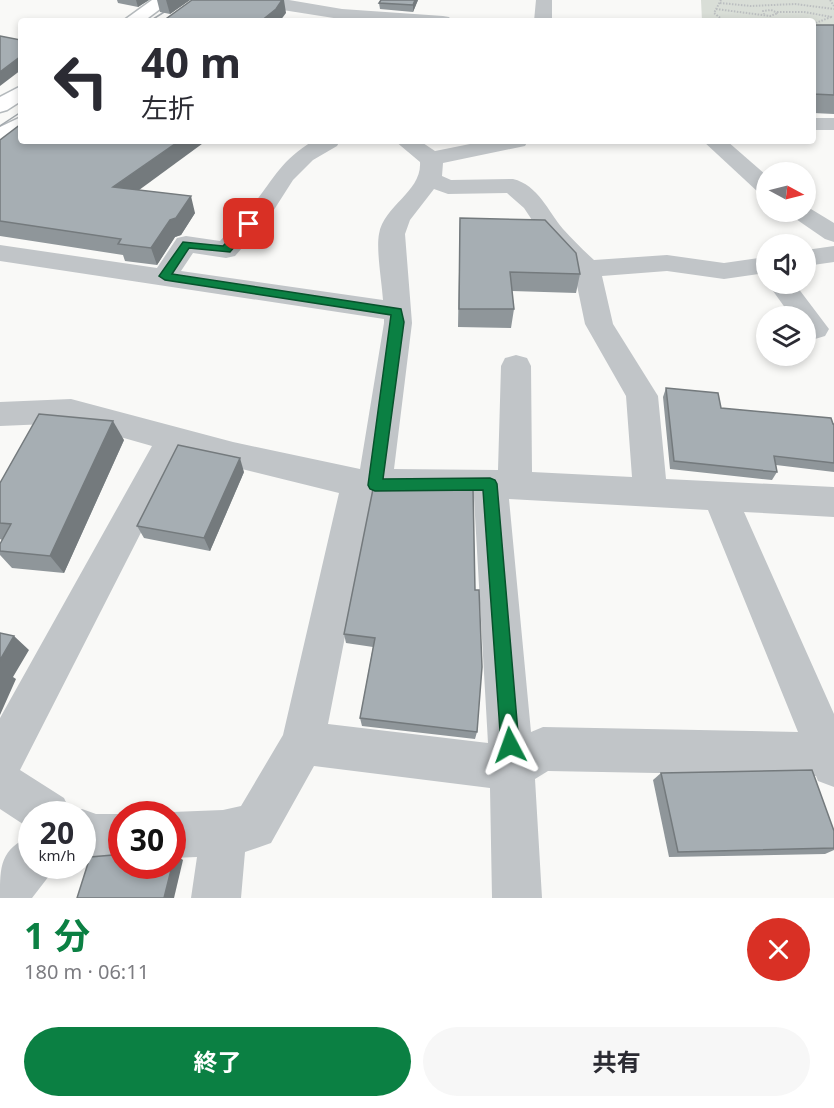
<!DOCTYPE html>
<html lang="ja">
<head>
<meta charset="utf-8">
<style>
	:root { --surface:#fff; --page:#f7f7f7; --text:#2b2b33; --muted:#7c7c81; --accent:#0b8043 }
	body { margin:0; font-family:"Noto Sans","Noto Sans JP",sans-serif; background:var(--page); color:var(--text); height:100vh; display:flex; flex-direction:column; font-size:22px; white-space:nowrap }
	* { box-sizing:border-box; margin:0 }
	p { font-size:20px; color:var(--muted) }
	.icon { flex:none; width:33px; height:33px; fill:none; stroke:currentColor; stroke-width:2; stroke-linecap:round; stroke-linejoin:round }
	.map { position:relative; height:898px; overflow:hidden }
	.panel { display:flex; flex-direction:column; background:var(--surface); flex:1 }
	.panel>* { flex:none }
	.guide { position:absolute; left:18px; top:18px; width:798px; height:126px; border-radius:6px; box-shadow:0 3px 9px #0003; background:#fff; color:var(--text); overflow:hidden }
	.needle { width:39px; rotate:97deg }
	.buttons { position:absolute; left:756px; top:162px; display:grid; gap:12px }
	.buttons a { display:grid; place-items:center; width:60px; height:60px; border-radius:50%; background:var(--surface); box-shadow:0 3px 9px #0003; font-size:30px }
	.speed { position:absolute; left:18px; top:801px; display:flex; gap:12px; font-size:30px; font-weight:700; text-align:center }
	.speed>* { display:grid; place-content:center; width:78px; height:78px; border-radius:50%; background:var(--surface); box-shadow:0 3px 9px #0003; line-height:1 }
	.speed small { font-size:15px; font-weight:400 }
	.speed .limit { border:9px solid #d22; background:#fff; color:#111 }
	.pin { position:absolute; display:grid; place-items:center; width:51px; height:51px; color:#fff; margin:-26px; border-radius:12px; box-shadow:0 3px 9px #0006 }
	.me { position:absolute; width:66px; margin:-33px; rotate:356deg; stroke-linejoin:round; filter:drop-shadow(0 0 4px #0008) }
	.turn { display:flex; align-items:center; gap:21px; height:126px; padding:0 24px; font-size:27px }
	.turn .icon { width:78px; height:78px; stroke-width:2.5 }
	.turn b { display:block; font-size:42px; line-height:51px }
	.round { display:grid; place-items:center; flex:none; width:63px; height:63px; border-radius:32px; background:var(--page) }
	.headline { display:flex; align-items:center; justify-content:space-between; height:102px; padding:0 24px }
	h1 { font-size:36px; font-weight:700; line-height:45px; color:var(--accent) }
	.action { display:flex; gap:12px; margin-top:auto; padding:12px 24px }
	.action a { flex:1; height:69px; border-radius:36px; background:var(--accent); color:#fff; font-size:24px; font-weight:700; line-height:69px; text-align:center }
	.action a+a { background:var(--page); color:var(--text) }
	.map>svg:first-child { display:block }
	.green { fill:#d9ded7 }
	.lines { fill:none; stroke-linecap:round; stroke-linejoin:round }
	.major-casing { stroke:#b4b9bc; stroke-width:3 }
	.path { stroke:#bbbec0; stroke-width:2; stroke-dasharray:1.5 1.5; stroke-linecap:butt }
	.minor { fill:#c1c5c8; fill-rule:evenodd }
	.major { fill:#fff; fill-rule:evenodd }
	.tram { stroke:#a3a9ae; stroke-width:1.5 }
	.wall { fill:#8f969a }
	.shaded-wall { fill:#747a7d }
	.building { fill:#a6aeb3; stroke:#747a7d; stroke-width:1.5 }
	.route { fill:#0b8043; stroke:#07532c; stroke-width:1.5 }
</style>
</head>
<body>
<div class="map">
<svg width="834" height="898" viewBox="0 0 834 898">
	<rect width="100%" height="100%" fill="#f9f9f7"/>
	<path class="green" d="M701,0h133v31l-21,1v-11h-111z"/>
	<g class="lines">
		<g class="major-casing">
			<g id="major">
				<path d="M152,0h20l-28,21h-21z"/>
				<path d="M21,86v15l-14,9 -7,2v-15z"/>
				<path d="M21,117v16l-13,9 -8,2v-17z"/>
			</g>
		</g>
		<g class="path">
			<path d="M721,0l-7,13 10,8"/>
			<path d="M830,0l4,6"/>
			<path d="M720,3l31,3 44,-2 39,5"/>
			<path d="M716,9l54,7 8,-3 -7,-3 -8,1 1,3"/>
			<path d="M777,12h27l28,5"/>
			<path d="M813,24l18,-7"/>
		</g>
		<g class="minor">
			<path d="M243,0h46l53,9 101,7 6,1 3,4 -112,-2 -89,-14 -6,-1z"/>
			<path d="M536,0h16v21h-18z"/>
			<rect x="813" y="118" width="21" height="12"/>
			<path d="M313,141h27l-3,5 -24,14 -20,20 -23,36 -35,40 -9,2 -33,-5 -12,18 202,29c-1,-17 -7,-50 -4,-66 5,-29 43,-42 41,-72l-25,-21h25l15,10 50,-10h43l-3,5 -82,17 -1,13 9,4 62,-1c25,6 35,32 50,50 10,11 20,21 31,31l73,-5 57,8 42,-6v16l-42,6 -57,-8 -65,5 11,48 45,72 8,83 168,8v30l-90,-5 90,202v73l-16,-6 -2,-5 -268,-5 -13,8 7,119h-50l-2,-110 -176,-22 -43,77 -26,9 -4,46h-50l6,-41 -25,1v-44h-7l7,-2 51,-2 18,-4 42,-71 56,-242 -158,-39 -161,316 44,28 7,15 11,-4 14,5h31h-5v45l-26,1 -14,-4v-42h-50v16l-32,-21v-91l152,-272 -81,-23 -71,3v-24l71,-3 162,43 127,27 24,-146v-4l-384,-58v-16l157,23 20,-30 9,-2 34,5c10,-11 22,-23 32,-35 22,-27 29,-46 61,-65zM434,189l14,5 59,-1 17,15 20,30 30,33 11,53 41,72 6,81 -100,-5 -1,-106 -4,-8 -11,-3 -11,3 -4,8 -3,104 -104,-1 18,-146 -7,-89 5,-14zM381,497l93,1 14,245 -160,-19 44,-226zM509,499l199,11 90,222 -255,-5 -12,5z"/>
			<path d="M703,141h24l39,34v19l-8,-2z"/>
			<path d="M806,206l28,17v19l-9,-3 -32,-22 -3,-5h16z"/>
			<path d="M834,246v16l-28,4v-16z"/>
			<path d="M768,284h27l34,45 -4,7 -10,3 -9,-3v-20h-15z"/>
			<path d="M32,835v31h21l-4,10 -17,22h-32c0,-33 0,-48 32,-63z"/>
		</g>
		<use href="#major" class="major"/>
		<g class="tram">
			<path d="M150,21l33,-21"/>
			<path d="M0,126l21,-14"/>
		</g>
	</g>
	<g class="wall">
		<path d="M117,0h32l-11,7 -20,-4z"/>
		<path d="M157,0h33l-20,14 -10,-2z"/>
		<path d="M381,0h37l-5,12 -33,-3 -1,-6z"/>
		<path d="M813,25h21v89l-21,-1z"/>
		<path d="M0,140l139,50 56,23 -14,22 -6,2 -18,28 -32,-4 -2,-6 -123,-19z"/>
		<path d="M460,218l120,56 -4,19 -64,-2 2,18 -3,19 -53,-1z"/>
		<path d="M666,388l55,20 113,16v48l-58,-7 1,7 -5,8 -102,-11 -7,-72z"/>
		<path d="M124,440l-60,133 -52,-5 -12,-13v-11l2,-4 -2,-1v-56z"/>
		<path d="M244,472l-34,79 -66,-13 -7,-12z"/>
		<path d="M373,489l104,243 -2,7 -113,-13 -2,-8 13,-71 -27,-4 -2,-9z"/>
		<path d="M661,773l173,58v19l-9,4 -156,3 -16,-77z"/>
	</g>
	<g class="shaded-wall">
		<path d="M136,0h13l-11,7z"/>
		<path d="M166,0h24l-20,14z"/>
		<path d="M282,0h2l2,13 -6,8h-19z"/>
		<path d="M415,0h3l-5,12v-7z"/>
		<path d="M21,56v14l-21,16v-14z"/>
		<path d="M179,141h27l-86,63 -7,-17z"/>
		<path d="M191,196l4,17 -14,22 -6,2 -18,28 -6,-17 19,-28z"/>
		<path d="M113,421l11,19 -60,133 -14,-17z"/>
		<path d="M240,458l4,14 -34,79 -6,-13z"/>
		<path d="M14,636l15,14 -16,27 3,2 -16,36v-55z"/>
		<path d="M175,854l8,6 -9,38h-10z"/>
	</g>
	<g class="building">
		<path d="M192,0h90l-6,9 -15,12h-98z"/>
		<path d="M381,0h34l-2,5 -34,-2z"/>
		<path d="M813,25h21v70l-21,-1z"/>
		<path d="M0,36l21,4v16l-21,16z"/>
		<path d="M21,124v17h158l-66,46 78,9 -15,22 -6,2 -19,28 -33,-4 3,-5 -121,-18v-81z"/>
		<path d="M460,218l85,2 31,33 4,21 -70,-2 4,37h-55z"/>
		<path d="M666,388l52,5 3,15 110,10 2,6h1v39l-60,-7 3,16 -103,-11z"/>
		<path d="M39,414l74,7 -63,135 -50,-5v-7l11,-20 -11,-1v-40z"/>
		<path d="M178,445l62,13 -36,80 -67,-12z"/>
		<path d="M373,489h100l2,101h4l3,77 -5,65 -117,-14 15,-80 -31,-4z"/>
		<path d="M0,633l14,3 -14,24z"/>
		<path d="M812,770l22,61v17l-156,4 -17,-79z"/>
		<path d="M114,838h8v28h50l-8,32h-87l13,-41 23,-2z"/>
	</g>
	<path class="route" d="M249,221l5,3 -24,28 -41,-4 -17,26 229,35 3,13 -21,157 107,-1 5,2 2,4 22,261 -2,6 -7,3 -6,-3 -3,-6 -18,-255 -108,1 -5,-2 -2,-4 23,-170 -226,-35 -6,-4 24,-34 40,4 23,-24z"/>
</svg>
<div class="buttons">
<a><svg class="needle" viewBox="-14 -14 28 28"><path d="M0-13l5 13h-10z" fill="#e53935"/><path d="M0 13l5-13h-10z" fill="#7c7c81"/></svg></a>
<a><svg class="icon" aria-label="sound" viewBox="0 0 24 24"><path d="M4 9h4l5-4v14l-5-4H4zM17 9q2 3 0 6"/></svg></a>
<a><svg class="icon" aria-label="layers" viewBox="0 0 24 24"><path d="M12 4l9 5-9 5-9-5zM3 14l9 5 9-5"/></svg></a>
</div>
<div class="speed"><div>20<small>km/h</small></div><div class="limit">30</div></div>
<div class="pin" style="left:249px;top:224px;background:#d93025"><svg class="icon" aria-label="arrive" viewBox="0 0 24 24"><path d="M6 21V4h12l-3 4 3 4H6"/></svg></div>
<svg class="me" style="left:510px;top:745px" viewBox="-20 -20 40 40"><path d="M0-17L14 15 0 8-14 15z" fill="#0b8043" stroke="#fff" stroke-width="4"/></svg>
<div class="guide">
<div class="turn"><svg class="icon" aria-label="left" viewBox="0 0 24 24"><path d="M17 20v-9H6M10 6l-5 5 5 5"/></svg><div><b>40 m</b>左折</div></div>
</div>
</div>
<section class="panel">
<div class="headline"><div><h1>1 分</h1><p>180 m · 06:11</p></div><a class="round" style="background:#d93025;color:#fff"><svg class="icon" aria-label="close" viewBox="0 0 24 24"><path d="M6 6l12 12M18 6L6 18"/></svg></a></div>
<div class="action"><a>終了</a><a>共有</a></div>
</section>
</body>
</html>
